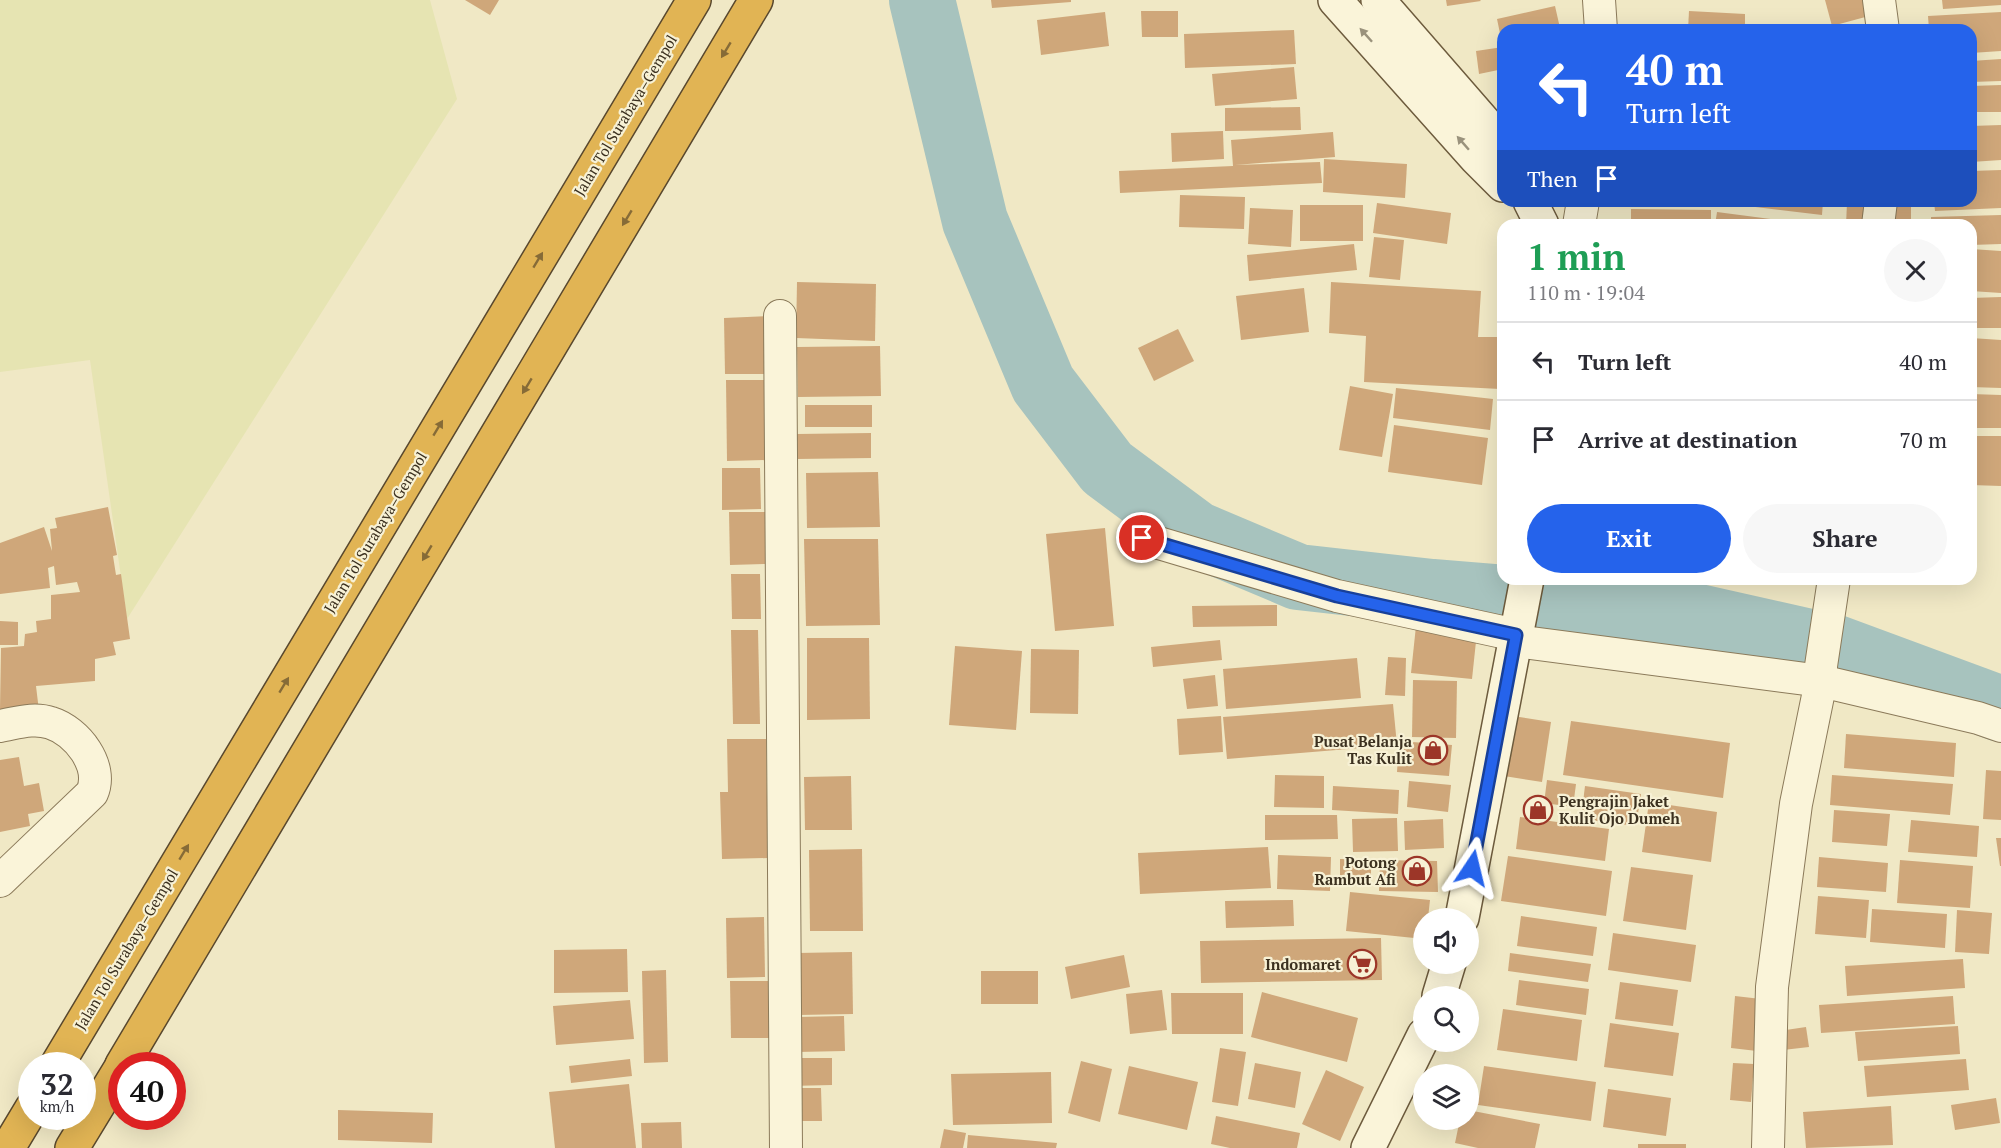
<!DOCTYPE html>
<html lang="en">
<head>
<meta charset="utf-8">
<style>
	:root { --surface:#fff; --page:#f7f7f7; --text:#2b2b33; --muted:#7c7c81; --line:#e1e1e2; --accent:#2563eb }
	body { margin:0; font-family:"PT Serif",serif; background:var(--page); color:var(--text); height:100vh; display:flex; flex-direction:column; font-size:22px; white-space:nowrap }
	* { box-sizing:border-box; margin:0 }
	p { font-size:20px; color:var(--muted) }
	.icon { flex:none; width:33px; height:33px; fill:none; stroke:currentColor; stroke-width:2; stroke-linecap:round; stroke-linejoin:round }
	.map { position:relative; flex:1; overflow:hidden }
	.details { position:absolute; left:1497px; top:219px; width:480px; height:366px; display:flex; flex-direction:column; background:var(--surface); border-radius:18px; box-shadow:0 6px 24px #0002 }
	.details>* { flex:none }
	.hud { position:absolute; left:1497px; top:24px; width:480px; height:183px; border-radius:18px; box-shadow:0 6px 24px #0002; background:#2563eb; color:#fff; overflow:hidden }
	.controls { position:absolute; left:1413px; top:908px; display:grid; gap:12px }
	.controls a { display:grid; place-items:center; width:66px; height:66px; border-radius:50%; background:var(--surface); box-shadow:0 6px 24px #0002; font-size:30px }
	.speed { position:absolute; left:18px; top:1052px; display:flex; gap:12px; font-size:30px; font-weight:700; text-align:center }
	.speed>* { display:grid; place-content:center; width:78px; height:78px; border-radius:50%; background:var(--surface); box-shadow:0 6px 24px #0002; line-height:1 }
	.speed small { font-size:15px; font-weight:400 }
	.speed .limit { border:9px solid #d22; background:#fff; color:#111 }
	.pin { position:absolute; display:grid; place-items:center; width:51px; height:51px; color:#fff; margin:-26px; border:3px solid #fff; border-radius:50%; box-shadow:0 2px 6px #0007 }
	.me { position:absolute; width:66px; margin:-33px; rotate:10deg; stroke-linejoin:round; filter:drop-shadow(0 0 4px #0008) }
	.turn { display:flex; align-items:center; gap:21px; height:126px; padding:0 30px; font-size:27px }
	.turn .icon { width:78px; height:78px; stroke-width:2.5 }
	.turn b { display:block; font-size:42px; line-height:51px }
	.then { display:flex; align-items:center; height:57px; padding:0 30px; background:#0003; gap:12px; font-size:22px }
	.round { display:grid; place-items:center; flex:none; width:63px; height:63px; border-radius:32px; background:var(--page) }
	.overview { display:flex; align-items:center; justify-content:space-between; height:102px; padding:0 30px }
	h1 { font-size:36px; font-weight:800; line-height:45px; color:#1e9e55 }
	.button { display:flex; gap:12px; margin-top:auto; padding:12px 30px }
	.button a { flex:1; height:69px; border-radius:36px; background:var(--accent); color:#fff; font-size:24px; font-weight:800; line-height:69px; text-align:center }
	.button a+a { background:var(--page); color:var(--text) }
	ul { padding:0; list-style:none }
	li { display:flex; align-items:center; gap:18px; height:78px; padding:0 30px; border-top:2px solid var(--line) }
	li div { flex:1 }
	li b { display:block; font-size:22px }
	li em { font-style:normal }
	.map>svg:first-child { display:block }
	.farmland { fill:#e6e4b2 }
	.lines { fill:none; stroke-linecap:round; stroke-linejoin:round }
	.river { stroke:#a7c3be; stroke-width:66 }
	.building { fill:#cfa77a }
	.street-casing { stroke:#8b7a5a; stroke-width:34 }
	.secondary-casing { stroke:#6d5b3d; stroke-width:36 }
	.highway-casing { stroke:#59482e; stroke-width:36 }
	.street { stroke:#faf4d9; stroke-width:32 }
	.secondary { stroke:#faf4d9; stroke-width:33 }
	.highway { stroke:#e1b454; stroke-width:33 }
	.oneway { fill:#9a927c }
	.oneway2 { fill:#866b37 }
	.route-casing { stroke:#184099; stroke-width:15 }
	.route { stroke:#2563eb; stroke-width:10 }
	.labels { text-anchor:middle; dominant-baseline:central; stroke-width:4.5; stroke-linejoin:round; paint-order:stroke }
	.street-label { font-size:15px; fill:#3b301f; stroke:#f7f1d5 }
	.poi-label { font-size:15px; font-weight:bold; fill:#3b301f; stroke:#f7f1d5; text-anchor:end }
</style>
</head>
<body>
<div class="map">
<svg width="2001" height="1148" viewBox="0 0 2001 1148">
	<rect width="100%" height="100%" fill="#f0e8c5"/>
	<path class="farmland" d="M0,0h430l27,99 -330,520 -37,-259 -90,12z"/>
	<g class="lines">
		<path class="river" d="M922,0l53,221 68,163 64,84 89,66 102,43 134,15 244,20 160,36 165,61"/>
	</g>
	<g class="building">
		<path d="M465,0h34l-9,15z"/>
		<path d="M991,0h80v2l-79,6z"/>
		<path d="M1446,0h34l1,1 -34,5z"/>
		<path d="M1825,0h40l4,16 -37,10z"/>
		<path d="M1942,0h59v5l-58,4z"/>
		<path d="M1555,6l5,22 -57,2 -1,13 -5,-24z"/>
		<path d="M1141,11h37v26h-36z"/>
		<path d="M1689,11l56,3v16h-57z"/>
		<path d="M1105,12l4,34 -68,9 -4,-35z"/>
		<path d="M2001,12v39l-30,2v-23h-42l-1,-14z"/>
		<path d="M1294,30l2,34 -111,4 -1,-34z"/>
		<path d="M1503,47v22l-24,5 -3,-23z"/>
		<path d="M2001,59v22l-30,1v-21z"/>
		<path d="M1294,67l3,32 -82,7 -3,-32z"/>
		<path d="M2001,85v27h-30v-26z"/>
		<path d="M1300,107l1,23 -76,1v-23z"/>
		<path d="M2001,125v35l-30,2v-36z"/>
		<path d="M1223,131l1,28 -52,3 -1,-29z"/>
		<path d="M1333,132l2,25 -100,8 85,-3 2,21 -202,10 -1,-22 114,-5 -2,-26z"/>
		<path d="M1324,159l83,5 -2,34 -82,-6z"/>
		<path d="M2001,170v38l-66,3 -1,-10h37v-30z"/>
		<path d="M1180,195l65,2 -1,32 -65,-2z"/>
		<path d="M1740,201h83l-1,14 -83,-10z"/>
		<path d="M1890,201h21v19h11v5h-32z"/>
		<path d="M1377,203l74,10 -4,31 -74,-11z"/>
		<path d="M1847,203l22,1v21h-23z"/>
		<rect x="1300" y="205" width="63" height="36"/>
		<path d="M1250,208l43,2 -2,37 -43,-3z"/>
		<path d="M1631,209l80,1v15h-80z"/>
		<path d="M1717,212l92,12 -1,1h-93z"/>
		<path d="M2001,215v29l-30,1v-20h-40v-8z"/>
		<path d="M1374,237l30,3 -4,40 -31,-3z"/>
		<path d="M1354,244l3,26 -108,11 -2,-26z"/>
		<path d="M1971,249l30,2v42l-30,-2z"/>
		<path d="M797,282l79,2 -1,57 -79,-3z"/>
		<path d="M1331,282l150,9 -3,46h24l-2,52 -136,-7 2,-46 -37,-3z"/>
		<path d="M1304,288l5,44 -68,8 -5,-44z"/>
		<path d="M2001,297v31h-30v-30z"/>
		<path d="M771,316l1,58h-47l-1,-56z"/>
		<path d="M1178,329l16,32 -40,20 -16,-33z"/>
		<path d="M1971,338l30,2v48l-30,-1z"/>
		<path d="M880,346l1,50 -83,1 -1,-50z"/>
		<path d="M726,380h40l1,80 -40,1z"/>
		<path d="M1350,386l43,8 -11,63 -43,-7z"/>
		<path d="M1396,388l97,11 -3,31 -97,-12z"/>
		<path d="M1971,394l30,1v33h-30z"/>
		<rect x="805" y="405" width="67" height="22"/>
		<path d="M1394,425l94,13 -6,47 -94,-13z"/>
		<path d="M871,433v25l-74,1v-25z"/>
		<path d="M1971,436h30v50l-30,-1z"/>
		<path d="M722,468h38l1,41 -39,1z"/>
		<path d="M878,472l2,55 -73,1 -1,-55z"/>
		<path d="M108,507l9,48 -4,1 3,19 5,-1 9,65 -17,3 3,13 -21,4v22l-59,5 3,25 -37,6v-8h-2l1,-61 23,-2 1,-12 12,-2 -1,-11 15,-2v-24l29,-3 -3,-10 -21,3 -2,-19 -6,2 2,20 -50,6v-51l44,-16 8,24 -2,-22 7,-1 -2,-10z"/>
		<path d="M729,512h37v52l-36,1z"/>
		<path d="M1105,528l9,98 -59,5 -9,-97z"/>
		<path d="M804,539h74l2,86 -74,1z"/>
		<path d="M731,574h29l1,45h-29z"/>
		<path d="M1277,605v21l-84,1 -1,-21z"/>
		<path d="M0,621l18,1v23h-18z"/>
		<path d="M1416,626l61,6 -5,47 -61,-6z"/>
		<path d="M731,630h27l2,94h-27z"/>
		<path d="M807,638h62l1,81 -63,1z"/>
		<path d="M1220,640l2,20 -69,7 -2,-20z"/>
		<path d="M955,646l67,5 -6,79 -67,-5z"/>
		<path d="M1031,649l48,1 -1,64 -48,-1z"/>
		<path d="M1388,657l18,1 -1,38 -20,-1z"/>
		<path d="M1357,658l4,40 -135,11 -3,-40z"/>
		<path d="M1215,675l3,31 -31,3 -4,-30z"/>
		<path d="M1413,680l44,1 -1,57 -44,-1z"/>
		<path d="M1393,704l4,41 -170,14 -4,-42z"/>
		<path d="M1221,716l2,36 -44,3 -2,-36z"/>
		<path d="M1513,716l38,6 -9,60 -38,-6z"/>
		<path d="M1571,721l159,22 -7,55 -160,-23z"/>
		<path d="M1846,734l110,9 -2,34 -110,-9z"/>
		<path d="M727,739h39l2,119 -46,1 -2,-67h8z"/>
		<path d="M1399,741l53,4 -3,31 -52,-4z"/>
		<path d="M19,757l5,29 15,-3 5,28 -16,3 2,12 -30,6v-72z"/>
		<path d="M1986,770l15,1v49l-18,-1z"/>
		<path d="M1275,775l49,1v32l-50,-1z"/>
		<path d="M1832,775l121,9 -3,31 -120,-10z"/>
		<path d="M851,776l1,54h-47l-1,-53z"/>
		<path d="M1547,780l29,4 -3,23 -29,-4z"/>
		<path d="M1409,781l42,4 -3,27 -41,-5z"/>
		<path d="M1333,786l66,4 -1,24 -66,-4z"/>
		<path d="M1585,786l56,8 -5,32 -55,-7z"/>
		<path d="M1649,802l68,10 -6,50 -69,-10z"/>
		<path d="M1834,810l56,4 -3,32 -55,-4z"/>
		<path d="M1265,815h72l1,24 -73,1z"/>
		<path d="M1520,817l89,12 -4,32 -89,-12z"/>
		<path d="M1397,818l1,33 -45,1 -1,-33z"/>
		<path d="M1443,819l1,29 -39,2 -1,-29z"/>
		<path d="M1911,820l68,6 -2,31 -69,-5z"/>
		<path d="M1996,838h5v28h-1z"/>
		<path d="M1268,847l3,41 -131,6 -2,-41z"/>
		<path d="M862,849l1,82h-53l-1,-81z"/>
		<path d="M1278,855l53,2 -1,34 -53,-2z"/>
		<path d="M1508,856l104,15 -6,45 -105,-15z"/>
		<path d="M1819,857l69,6 -2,29 -69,-5z"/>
		<path d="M1340,859h31v27l-31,-1z"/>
		<path d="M1380,860l57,1 1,31 -59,-1z"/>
		<path d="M1900,860l73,6 -3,42 -73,-5z"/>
		<path d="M1631,867l62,8 -7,55 -63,-9z"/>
		<path d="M1350,892l80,8 -2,18h-4v21l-78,-8z"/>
		<path d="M1818,896l51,4 -3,38 -51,-4z"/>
		<path d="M1293,900l1,26 -68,2 -1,-27z"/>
		<path d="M1872,909l75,5 -2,34 -75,-6z"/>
		<path d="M1957,910l35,3 -3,41 -34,-2z"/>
		<path d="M1521,916l76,11 -4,29 -76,-10z"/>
		<path d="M764,917l1,60 -38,1 -1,-60z"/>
		<path d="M1613,933l83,12 -5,37 -83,-12z"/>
		<path d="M1381,938l1,42 -181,3 -1,-42z"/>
		<path d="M627,949l1,43 -74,1v-43z"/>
		<path d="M852,952l1,62 -55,1 -1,-62z"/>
		<path d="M1510,953l81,11 -3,18 -80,-11z"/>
		<path d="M1124,955l6,32 -59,12 -6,-32z"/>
		<path d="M1963,959l2,29 -118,8 -2,-30z"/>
		<path d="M666,970l2,92 -24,1 -2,-92z"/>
		<rect x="981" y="971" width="57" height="33"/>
		<path d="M1519,980l70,9 -3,26 -70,-10z"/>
		<path d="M730,981h42l1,57h-42z"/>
		<path d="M1620,982l58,8 -5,36 -58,-7z"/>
		<path d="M1162,990l5,40 -37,4 -4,-40z"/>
		<path d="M1262,992l96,26 -11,44 -96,-25z"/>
		<path d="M1171,993h72v41h-71z"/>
		<path d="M1735,996l26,3 -4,52 -26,-3z"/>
		<path d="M1953,996l2,28 -134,9 -2,-28z"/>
		<path d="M630,1000l4,39 -78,6 -3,-39z"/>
		<path d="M1503,1009l79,11 -5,41 -80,-11z"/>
		<path d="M844,1016l1,35 -48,1v-35z"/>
		<path d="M1610,1023l69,10 -6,43 -69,-9z"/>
		<path d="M1958,1026l2,28 -102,7 -3,-29z"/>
		<path d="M1806,1027l3,20 -26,3 -4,-19z"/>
		<path d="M1220,1048l26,4 -8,54 -26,-4z"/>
		<path d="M789,1058h43v27l-43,1z"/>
		<path d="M630,1059l2,17 -61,7 -2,-17z"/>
		<path d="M1966,1059l3,31 -102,7 -3,-31z"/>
		<path d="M1081,1061l31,8 -12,53 -32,-9z"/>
		<path d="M1255,1063l46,9 -6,36 -47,-9z"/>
		<path d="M1733,1063l21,1 -3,38 -21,-2z"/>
		<path d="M1129,1066l69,16 -11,48 -69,-16z"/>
		<path d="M1484,1066l112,16 -5,39 -113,-16z"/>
		<path d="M1326,1070l38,17 -24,54 -38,-17z"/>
		<path d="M1051,1072l1,51 -99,2 -2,-51z"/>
		<path d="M629,1084l7,64h-81l-6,-56z"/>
		<path d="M793,1088h28l1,33h-28z"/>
		<path d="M1608,1089l63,9 -5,38 -63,-9z"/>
		<path d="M1996,1098l4,25 -45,7 -4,-25z"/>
		<path d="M1891,1106l2,39 -87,3 -3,-36z"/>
		<path d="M338,1110l95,3 -1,30 -94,-3z"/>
		<path d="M1468,1110l72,14 -5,24h-57l-23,-5 5,-24h8z"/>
		<path d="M1216,1116l84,17 -3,15h-67l-19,-4z"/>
		<path d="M681,1122l1,26h-40l-1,-25z"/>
		<path d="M944,1129l22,4 -3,15h-23z"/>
		<path d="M968,1135l89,8 -1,5h-89z"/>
		<rect x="1638" y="1144" width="48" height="4"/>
	</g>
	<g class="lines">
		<g class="street-casing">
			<g id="street">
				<path d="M1599,0l2,30"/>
				<path d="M1879,0l4,30"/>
				<path d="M1579,225l4,-24"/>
				<path d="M1878,225l3,-24"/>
				<path d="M780,316l6,832"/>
				<path d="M1142,538l195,58 179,39"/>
				<path d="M1515,641l306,40 157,37 23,8"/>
				<path d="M0,726c17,-3 34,-9 51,-3 26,8 53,43 41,70l-92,88"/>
				<path d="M1768,1148l4,-161 24,-183 25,-123v-15l13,-87"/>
			</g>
		</g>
		<g class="secondary-casing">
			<g id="secondary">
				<path d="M1335,0l141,158 27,27"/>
				<path d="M1378,0l108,124 17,23"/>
				<path d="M1530,201l12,24"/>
				<path d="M1462,918l65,-339"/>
				<path d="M1439,996l10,-33"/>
				<path d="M1368,1148l56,-113"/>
			</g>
		</g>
		<g class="highway-casing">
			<g id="highway">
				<path d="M57,1065l637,-1065"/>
				<path d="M122,1065l634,-1065"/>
				<path d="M8,1148l24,-40"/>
				<path d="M72,1148l50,-82"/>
			</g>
		</g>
		<use href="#street" class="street"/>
		<use href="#secondary" class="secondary"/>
		<use href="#highway" class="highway"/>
	</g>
	<defs><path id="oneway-solid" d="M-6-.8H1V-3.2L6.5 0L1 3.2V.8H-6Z" transform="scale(1.5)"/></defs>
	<g class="oneway">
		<use href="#oneway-solid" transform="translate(1366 35) rotate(-132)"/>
		<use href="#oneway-solid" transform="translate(1463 143) rotate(-131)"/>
	</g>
	<g class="oneway2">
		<use href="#oneway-solid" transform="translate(726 50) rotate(121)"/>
		<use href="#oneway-solid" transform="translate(627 218) rotate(121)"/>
		<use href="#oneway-solid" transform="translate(538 260) rotate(-59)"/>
		<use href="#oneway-solid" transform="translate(527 386) rotate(121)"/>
		<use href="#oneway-solid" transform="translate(438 428) rotate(-59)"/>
		<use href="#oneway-solid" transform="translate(427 553) rotate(121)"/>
		<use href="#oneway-solid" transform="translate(284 685) rotate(-59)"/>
		<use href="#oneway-solid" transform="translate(184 852) rotate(-59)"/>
	</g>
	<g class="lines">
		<g class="route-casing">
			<path id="route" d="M1142,538l195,58 179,39 -44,233"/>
		</g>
		<use href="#route" class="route"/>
	</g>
	<defs>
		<g id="shop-ring" transform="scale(1.5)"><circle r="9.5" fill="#f7f1d5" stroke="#9c3628" stroke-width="1.5"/><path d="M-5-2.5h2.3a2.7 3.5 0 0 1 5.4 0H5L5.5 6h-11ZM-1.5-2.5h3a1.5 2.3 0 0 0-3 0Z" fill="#9c3628"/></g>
		<g id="supermarket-ring" transform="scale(1.5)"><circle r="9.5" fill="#f7f1d5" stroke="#9c3628" stroke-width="1.5"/><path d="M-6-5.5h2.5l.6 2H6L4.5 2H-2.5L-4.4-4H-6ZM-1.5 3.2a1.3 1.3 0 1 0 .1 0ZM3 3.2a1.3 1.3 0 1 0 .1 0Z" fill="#9c3628"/></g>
	</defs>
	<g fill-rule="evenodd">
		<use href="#shop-ring" x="1433" y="750"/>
		<use href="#shop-ring" x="1538" y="810"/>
		<use href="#shop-ring" x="1417" y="871"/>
		<use href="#supermarket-ring" x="1362" y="964"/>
	</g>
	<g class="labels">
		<g class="street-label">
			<text transform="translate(625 115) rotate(-59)">Jalan Tol Surabaya–Gempol</text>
			<text transform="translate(375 532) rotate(-59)">Jalan Tol Surabaya–Gempol</text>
			<text transform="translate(126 949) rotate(-59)">Jalan Tol Surabaya–Gempol</text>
		</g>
		<g class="poi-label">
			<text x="1412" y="741">Pusat Belanja<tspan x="1412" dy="17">Tas Kulit</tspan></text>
			<text x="1559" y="801" text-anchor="start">Pengrajin Jaket<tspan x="1559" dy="17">Kulit Ojo Dumeh</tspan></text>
			<text x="1396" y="862">Potong<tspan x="1396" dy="17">Rambut Afi</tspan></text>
			<text x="1341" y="964">Indomaret</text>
		</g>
	</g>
</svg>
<div class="controls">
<a><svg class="icon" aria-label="sound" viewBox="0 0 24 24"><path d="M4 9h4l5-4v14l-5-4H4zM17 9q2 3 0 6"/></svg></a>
<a><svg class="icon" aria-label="search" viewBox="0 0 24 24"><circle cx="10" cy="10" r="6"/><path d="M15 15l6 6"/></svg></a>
<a><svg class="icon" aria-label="layers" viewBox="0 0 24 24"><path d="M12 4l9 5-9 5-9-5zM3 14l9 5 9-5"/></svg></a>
</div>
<div class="speed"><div>32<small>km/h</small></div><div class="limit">40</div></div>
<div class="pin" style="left:1142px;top:538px;background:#d93025"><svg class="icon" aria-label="arrive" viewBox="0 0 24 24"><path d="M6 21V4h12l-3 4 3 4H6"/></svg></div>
<svg class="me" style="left:1472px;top:868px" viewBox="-20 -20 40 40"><path d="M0-17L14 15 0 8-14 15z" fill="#2563eb" stroke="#fff" stroke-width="4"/></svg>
<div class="hud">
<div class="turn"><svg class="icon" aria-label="left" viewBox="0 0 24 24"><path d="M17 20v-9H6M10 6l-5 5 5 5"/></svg><div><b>40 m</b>Turn left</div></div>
<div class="then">Then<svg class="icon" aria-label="arrive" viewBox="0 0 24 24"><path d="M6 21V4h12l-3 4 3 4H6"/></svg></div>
</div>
<section class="details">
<div class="overview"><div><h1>1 min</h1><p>110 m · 19:04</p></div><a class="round"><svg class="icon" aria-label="close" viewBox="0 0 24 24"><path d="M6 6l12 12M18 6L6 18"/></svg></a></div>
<ul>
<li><svg class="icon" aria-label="left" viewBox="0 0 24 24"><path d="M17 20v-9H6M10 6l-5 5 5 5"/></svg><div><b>Turn left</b></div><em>40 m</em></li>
<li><svg class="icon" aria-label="arrive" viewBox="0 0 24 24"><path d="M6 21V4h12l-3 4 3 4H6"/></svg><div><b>Arrive at destination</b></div><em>70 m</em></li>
</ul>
<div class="button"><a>Exit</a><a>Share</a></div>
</section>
</div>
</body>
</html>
